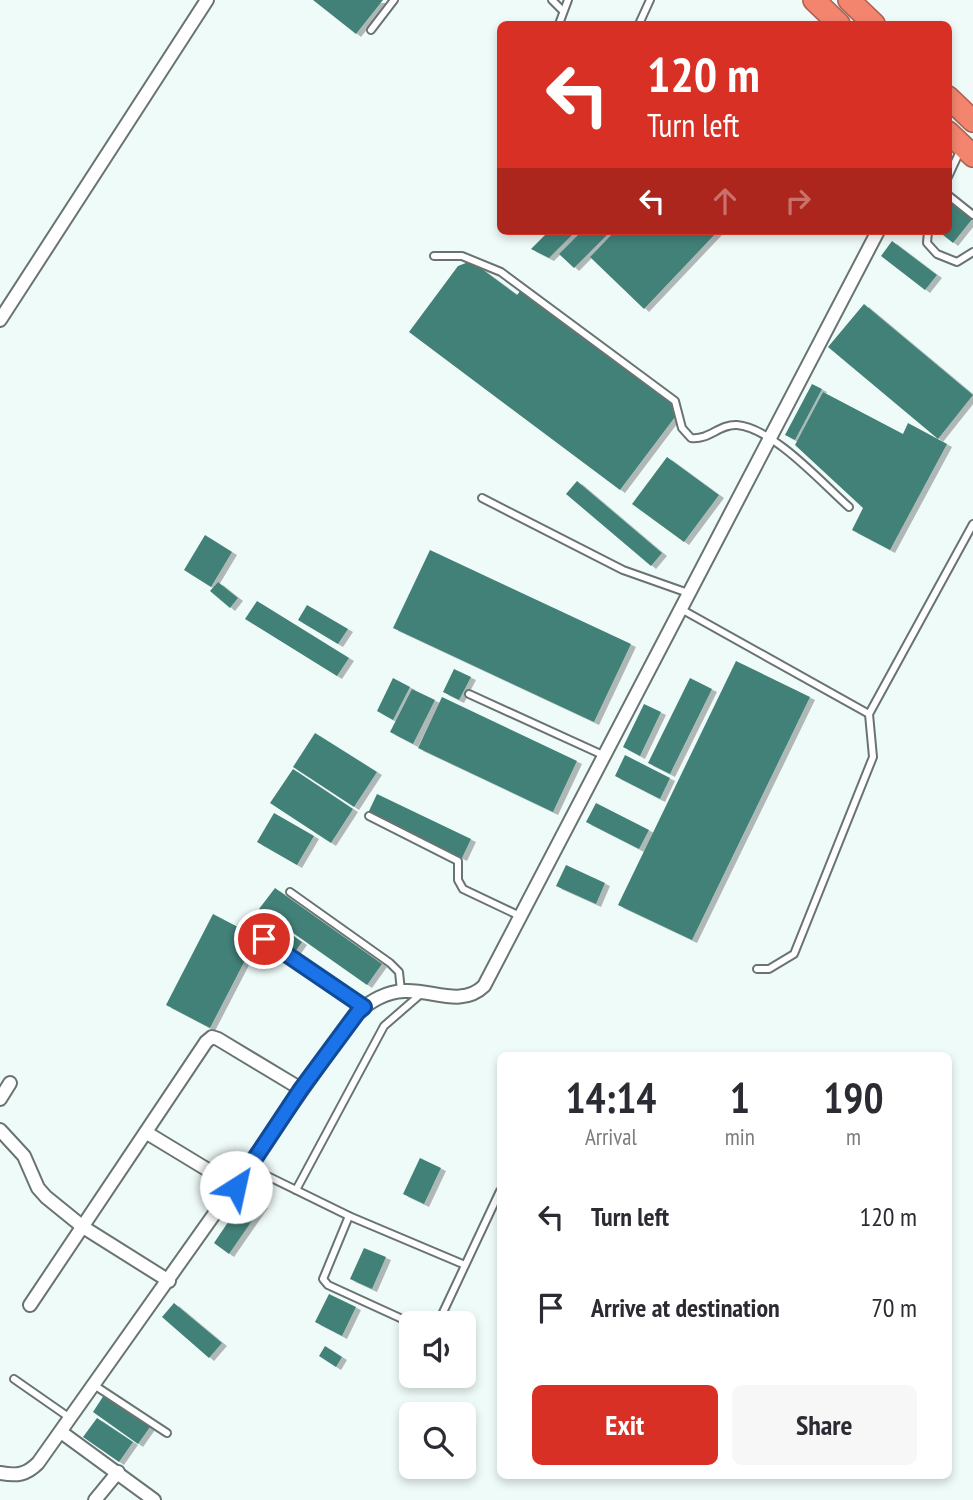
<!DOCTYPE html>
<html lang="en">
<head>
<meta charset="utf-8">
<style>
	:root { --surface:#fff; --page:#f7f7f7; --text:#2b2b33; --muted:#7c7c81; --accent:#d93025 }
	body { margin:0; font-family:"PT Sans Narrow",sans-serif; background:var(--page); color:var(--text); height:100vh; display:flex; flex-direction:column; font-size:26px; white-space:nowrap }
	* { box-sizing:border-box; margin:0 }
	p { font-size:23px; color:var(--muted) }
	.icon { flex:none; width:38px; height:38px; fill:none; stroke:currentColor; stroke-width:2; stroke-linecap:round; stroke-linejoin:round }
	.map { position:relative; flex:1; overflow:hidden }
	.panel { position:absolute; left:497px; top:1052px; width:455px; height:427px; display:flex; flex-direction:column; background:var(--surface); border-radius:10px; box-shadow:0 4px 10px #0003 }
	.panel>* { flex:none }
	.banner { position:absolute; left:497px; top:21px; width:455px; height:214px; border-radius:10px; box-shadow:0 4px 10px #0003; background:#d93025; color:#fff; overflow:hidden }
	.controls { position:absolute; left:399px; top:1311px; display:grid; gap:14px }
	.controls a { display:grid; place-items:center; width:77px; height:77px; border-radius:10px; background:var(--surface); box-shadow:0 4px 10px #0003; font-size:35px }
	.pin { position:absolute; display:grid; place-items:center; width:60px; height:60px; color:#fff; margin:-30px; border:4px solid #fff; border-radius:50%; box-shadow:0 2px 7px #0007 }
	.me { position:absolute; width:77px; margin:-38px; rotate:35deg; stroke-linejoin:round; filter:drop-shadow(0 0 5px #0008) }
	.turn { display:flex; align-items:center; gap:24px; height:147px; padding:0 35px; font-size:32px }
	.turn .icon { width:91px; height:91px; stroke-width:2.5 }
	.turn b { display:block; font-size:49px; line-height:60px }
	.lanes { display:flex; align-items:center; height:66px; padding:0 35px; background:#0003; justify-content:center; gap:35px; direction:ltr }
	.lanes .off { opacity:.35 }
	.eta { display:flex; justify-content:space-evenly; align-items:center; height:119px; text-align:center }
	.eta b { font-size:42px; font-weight:600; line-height:49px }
	.primary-button { display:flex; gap:14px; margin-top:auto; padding:14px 35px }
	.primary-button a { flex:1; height:80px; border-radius:10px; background:var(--accent); color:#fff; font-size:28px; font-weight:600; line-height:80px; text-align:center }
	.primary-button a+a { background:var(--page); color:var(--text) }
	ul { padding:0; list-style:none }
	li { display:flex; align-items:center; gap:21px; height:91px; padding:0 35px }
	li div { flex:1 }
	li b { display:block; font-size:26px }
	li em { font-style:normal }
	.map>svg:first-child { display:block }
	.building { fill:#438178; filter:url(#shadow) }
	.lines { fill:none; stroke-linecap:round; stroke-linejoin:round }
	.lane-casing { stroke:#697472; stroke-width:10 }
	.street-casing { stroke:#697472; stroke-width:16 }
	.highway-casing { stroke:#ab6455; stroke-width:24 }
	.lane { stroke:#fff; stroke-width:6 }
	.street { stroke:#fff; stroke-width:12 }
	.highway { stroke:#f3856e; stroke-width:21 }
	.route-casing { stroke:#114b97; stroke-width:18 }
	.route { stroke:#1a73e8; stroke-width:12 }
</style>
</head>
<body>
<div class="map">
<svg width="973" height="1500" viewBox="0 0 973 1500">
	<defs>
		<filter id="shadow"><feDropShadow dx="5" dy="3" stdDeviation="0" flood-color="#0004"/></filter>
	</defs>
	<rect width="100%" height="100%" fill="#effbf9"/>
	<g class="building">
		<path d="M313,0h70l-27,34z"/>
		<path d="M953,201l20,17 -20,25 -15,-12h10v-24z"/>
		<path d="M549,231h27l-27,27 -18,-9z"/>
		<path d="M582,231h29l-37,37 -15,-14z"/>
		<path d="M615,231h103l-74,78 -54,-52z"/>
		<path d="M892,241l45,34 -12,15 -44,-34z"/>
		<path d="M471,261l46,34 4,-5 152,114 2,13 -55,73 -211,-158 49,-66z"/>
		<path d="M864,304l109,91 -35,44 -110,-92z"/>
		<path d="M812,384l10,5 -27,51 -10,-5z"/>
		<path d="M823,392l80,42 5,-11 39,21 -57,106 -38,-20 11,-22 -68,-63z"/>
		<path d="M667,457l52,38 -35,47 -52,-38z"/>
		<path d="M577,481l85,72 -11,13 -85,-72z"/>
		<path d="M205,535l27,17 -21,35 -27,-17z"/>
		<path d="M430,550l201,94 -37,78 -201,-94z"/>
		<path d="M218,582l20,16 -8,10 -20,-17z"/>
		<path d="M257,601l92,57 -12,18 -92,-57z"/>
		<path d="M307,605l41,24 -10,15 -40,-24z"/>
		<path d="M736,661l74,36 -118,243 -74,-35z"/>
		<path d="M454,669l17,8 -12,23 -16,-8z"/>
		<path d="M393,678l17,9 -17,33 -16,-9z"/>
		<path d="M690,678l22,11 -42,85 -22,-11z"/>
		<path d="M412,689l23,11 -22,44 -23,-12z"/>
		<path d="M442,697l135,64 -24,51 -135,-64z"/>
		<path d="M644,704l17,8 -21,44 -17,-9z"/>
		<path d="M315,733l62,39 -23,35 -61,-40z"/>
		<path d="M625,755l45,23 -10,21 -45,-23z"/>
		<path d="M293,769l60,40 -22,34 -61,-40z"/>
		<path d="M377,794l94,45 -9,19 -94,-45z"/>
		<path d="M596,803l53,27 -10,19 -53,-27z"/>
		<path d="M274,813l40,23 -17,29 -40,-23z"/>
		<path d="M566,865l39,18 -9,21 -40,-18z"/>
		<path d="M275,888l107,76 -15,21 -108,-76z"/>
		<path d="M213,914l44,23 -47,91 -44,-23z"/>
		<path d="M282,928l20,14 -7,10 -20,-14z"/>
		<path d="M420,1158l21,10 -17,36 -21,-10z"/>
		<path d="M247,1194l16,11 -34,49 -15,-11z"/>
		<path d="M364,1248l22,9 -14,32 -22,-10z"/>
		<path d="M329,1294l27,13 -14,29 -27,-14z"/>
		<path d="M174,1303l48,40 -13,15 -47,-41z"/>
		<path d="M325,1346l17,11 -6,10 -17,-11z"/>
		<path d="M104,1395l46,32 -12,17 -45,-32z"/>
		<path d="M97,1418l36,24 -14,20 -36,-25z"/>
	</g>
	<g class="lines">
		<g class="lane-casing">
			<g id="lane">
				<path d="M552,0l11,11"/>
				<path d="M559,24l9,-24"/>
				<path d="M639,24l11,-24"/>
				<path d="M371,30l23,-30"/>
				<path d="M948,177l12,-26"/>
				<path d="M948,195l25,20"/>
				<path d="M928,231l-1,12 10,11 20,8 16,-10"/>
				<path d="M434,256h28l39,16 174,129 7,27 9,10c19,2 28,-14 46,-13 36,3 85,58 112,82"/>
				<path d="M482,498l141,72 65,23"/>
				<path d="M681,609l188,105"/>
				<path d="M469,694l136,62"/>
				<path d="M369,816l89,45v19l5,9 59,28"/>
				<path d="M290,892l100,71 9,9 2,19"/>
				<path d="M264,939l100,68"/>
				<path d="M757,969h12l25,-15 79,-197 -4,-43 104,-190"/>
				<path d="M249,1167l100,49 116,49"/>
				<path d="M296,1190l88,-164 38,-33"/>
				<path d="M349,1216l-26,63 5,6 83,38"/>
				<path d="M438,1323l62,-132"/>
				<path d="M14,1379l56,39"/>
				<path d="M94,1385l73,48"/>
			</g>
		</g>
		<g class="street-casing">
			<g id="street">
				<path d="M0,320l207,-320"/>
				<path d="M0,1099l10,-16"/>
				<path d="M0,1130l24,26 14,32 8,9 37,30 86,54"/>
				<path d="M147,1133l89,54"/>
				<path d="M30,1305l176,-263 6,-5 6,2 83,50"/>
				<path d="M61,1432l93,68"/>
				<path d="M0,1473c17,3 26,2 38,-10l320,-452c14,-10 27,-19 46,-20 28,-2 57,17 80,-5l394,-755"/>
				<path d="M95,1500l23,-28"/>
			</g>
		</g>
		<g class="highway-casing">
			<g id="highway">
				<path d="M814,0l25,24"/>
				<path d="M849,0l25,24"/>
				<path d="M948,97l25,24"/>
				<path d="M948,132l25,24"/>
			</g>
		</g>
		<use href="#lane" class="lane"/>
		<use href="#street" class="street"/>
		<use href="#highway" class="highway"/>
	</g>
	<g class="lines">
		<g class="route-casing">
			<path id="route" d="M236,1187l65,-98 57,-77 6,-5 -100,-68"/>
		</g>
		<use href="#route" class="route"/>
	</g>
</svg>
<div class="controls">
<a><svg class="icon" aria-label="sound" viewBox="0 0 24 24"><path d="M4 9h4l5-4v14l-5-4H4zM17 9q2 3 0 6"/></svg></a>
<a><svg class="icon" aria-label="search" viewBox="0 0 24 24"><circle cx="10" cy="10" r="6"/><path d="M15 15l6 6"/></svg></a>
</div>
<div class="pin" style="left:264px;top:939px;background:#d93025"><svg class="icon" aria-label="arrive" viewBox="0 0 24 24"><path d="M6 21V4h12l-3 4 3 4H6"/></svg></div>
<svg class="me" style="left:236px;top:1187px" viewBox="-20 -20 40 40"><circle r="19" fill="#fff"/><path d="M0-13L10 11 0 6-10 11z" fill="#1a73e8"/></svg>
<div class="banner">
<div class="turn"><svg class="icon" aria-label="left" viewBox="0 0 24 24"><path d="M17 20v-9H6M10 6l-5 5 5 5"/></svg><div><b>120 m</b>Turn left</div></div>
<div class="lanes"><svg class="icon" aria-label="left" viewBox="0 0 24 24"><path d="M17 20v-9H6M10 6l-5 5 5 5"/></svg><svg class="icon off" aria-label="ahead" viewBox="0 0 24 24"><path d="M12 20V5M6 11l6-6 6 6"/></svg><svg class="icon off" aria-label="right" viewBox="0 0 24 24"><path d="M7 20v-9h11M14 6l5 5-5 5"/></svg></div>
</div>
<section class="panel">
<div class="eta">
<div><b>14:14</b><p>Arrival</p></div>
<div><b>1</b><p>min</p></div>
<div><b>190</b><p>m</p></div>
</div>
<ul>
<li><svg class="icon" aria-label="left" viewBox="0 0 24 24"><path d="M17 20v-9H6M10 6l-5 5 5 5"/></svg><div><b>Turn left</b></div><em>120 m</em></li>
<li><svg class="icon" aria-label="arrive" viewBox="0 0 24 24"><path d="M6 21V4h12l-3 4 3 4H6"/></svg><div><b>Arrive at destination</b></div><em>70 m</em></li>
</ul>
<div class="primary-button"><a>Exit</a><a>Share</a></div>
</section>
</div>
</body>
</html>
